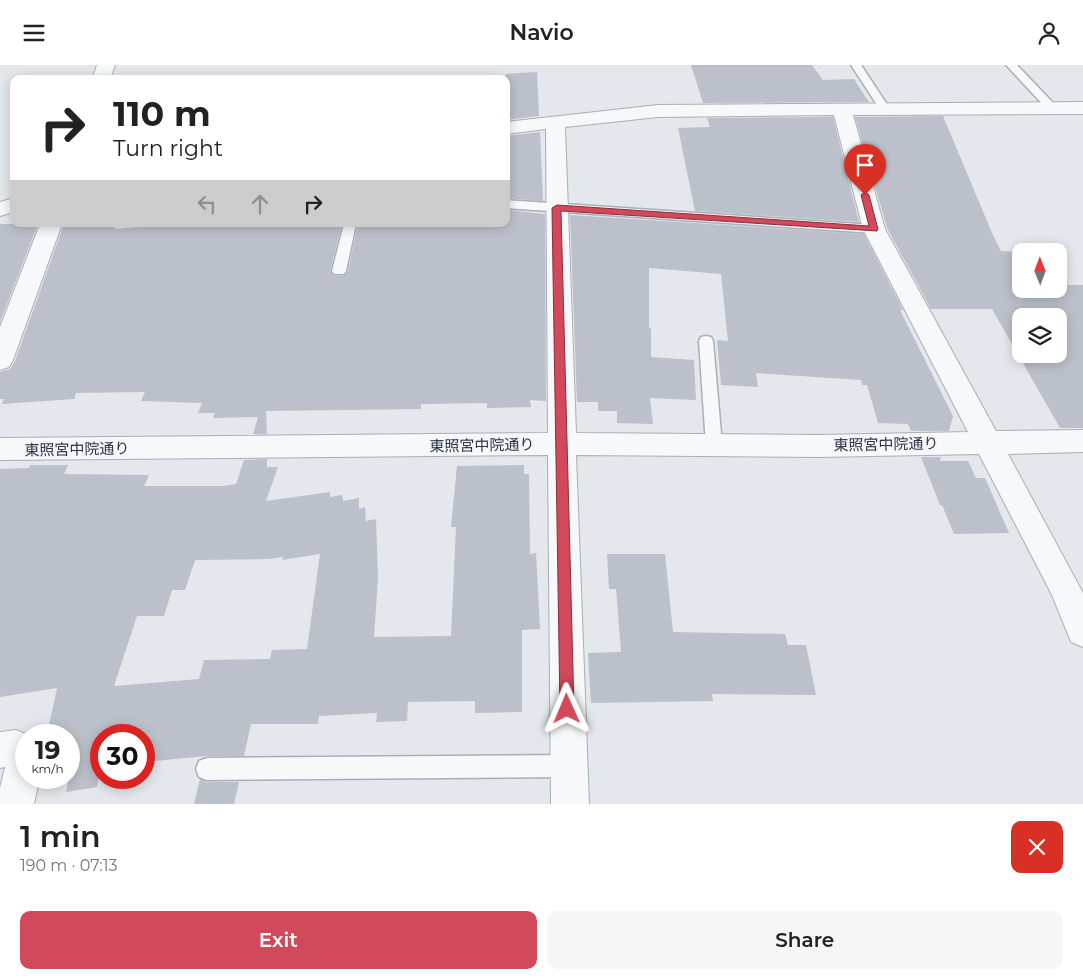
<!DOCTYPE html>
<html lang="en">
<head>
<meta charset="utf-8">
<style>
	:root { --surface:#fff; --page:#f6f6f6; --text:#222; --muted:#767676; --accent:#d1495b }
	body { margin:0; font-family:Montserrat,"Noto Sans JP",sans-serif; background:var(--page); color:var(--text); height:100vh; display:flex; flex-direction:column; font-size:19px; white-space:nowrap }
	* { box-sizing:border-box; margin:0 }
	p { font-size:16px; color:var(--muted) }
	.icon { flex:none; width:28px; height:28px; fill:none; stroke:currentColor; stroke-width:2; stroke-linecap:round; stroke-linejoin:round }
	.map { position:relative; height:739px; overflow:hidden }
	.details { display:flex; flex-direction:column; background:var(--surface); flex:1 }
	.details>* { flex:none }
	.hud { position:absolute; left:10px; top:10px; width:500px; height:152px; border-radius:10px; box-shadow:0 2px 12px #0003; background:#fff; color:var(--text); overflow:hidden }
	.needle { width:32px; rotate:359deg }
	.fabs { position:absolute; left:1012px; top:178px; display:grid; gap:10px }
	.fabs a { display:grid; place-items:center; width:55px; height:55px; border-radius:10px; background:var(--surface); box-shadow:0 2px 12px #0003; font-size:25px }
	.speed { position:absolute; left:15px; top:659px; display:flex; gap:10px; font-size:25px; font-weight:700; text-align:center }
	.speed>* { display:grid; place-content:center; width:65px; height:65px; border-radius:50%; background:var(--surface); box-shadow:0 2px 12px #0003; line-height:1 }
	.speed small { font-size:12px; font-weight:400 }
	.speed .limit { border:8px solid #d22; background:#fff; color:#111 }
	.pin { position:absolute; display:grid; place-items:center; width:42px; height:42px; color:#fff; margin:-51px -21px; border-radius:50% 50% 50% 0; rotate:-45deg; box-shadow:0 0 5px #0007 }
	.pin .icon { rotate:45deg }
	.me { position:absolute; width:55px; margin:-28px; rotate:359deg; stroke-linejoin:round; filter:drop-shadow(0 0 4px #0008) }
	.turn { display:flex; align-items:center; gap:18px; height:105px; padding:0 20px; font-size:22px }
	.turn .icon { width:65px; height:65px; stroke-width:2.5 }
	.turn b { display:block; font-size:35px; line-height:42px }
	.lanes { display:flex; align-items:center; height:48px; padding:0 20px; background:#0003; justify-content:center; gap:25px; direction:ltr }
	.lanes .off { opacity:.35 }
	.round { display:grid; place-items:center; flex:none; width:52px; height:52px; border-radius:10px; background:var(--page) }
	.head { display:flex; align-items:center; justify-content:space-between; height:85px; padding:0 20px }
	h1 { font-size:30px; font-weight:600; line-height:38px }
	.button { display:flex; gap:10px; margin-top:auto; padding:10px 20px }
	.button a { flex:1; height:58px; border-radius:10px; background:var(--accent); color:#fff; font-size:20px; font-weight:600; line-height:58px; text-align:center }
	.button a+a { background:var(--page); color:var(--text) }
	header { display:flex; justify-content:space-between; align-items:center; height:65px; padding:0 20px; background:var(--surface); font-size:22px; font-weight:600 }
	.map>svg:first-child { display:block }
	.building { fill:#bbc0ca; fill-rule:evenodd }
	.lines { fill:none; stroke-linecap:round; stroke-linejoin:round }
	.service-casing { stroke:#a9aeb7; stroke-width:3 }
	.minor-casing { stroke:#a9aeb7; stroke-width:2 }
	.service { fill:#f7f8fa; fill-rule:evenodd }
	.minor { fill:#f7f8fa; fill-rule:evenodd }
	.route { fill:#d1495b; stroke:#882f3b }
	.labels { text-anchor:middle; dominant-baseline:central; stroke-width:5; stroke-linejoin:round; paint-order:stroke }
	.street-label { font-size:15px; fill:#2b3445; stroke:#f4f6f9 }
</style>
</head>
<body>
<header><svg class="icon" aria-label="menu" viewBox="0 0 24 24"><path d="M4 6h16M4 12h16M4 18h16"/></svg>Navio<svg class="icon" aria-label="person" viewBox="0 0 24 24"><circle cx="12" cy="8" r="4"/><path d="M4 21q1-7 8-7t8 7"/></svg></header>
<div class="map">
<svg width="1083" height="739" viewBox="0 0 1083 739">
	<rect width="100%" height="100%" fill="#e4e7ec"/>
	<g class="building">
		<path d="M691,0h121l11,15 31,-1 15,23 -166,1z"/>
		<path d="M537,7l2,44 -33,4v-46z"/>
		<path d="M943,51l49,117 9,18 20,1v37h38v-4h24v143h-23l-68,-119h-61l-44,-81 -32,-111zM1021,251h38v38h-38z"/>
		<path d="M833,52l26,105 -164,-11 -17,-83 32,-1 -3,-9z"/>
		<path d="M540,67l3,69 -37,-3v-62z"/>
		<path d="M506,145l39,4 1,187 -16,-1 1,7 -44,1v-5l-66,1v5l-155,2 1,23h-14l5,-17 -45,1 2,-5h-17l4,-10 -61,-2 4,-9 -69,1 -2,6 -72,5 2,-5h-4v-27l10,-3 5,-8 49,-137h53l-2,5 59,-5h70v3l98,-3 -12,47 4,5h10l4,-5 10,-47h148z"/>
		<path d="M570,150l294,19 39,76h-3l53,106 -4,15h-38l-3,-7 -30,-1 -11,-38h-5l-1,-5 -105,-7 2,14 -37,-2 -4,-45 11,1 -7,-67 -72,-6v60l2,1v28l43,3 2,40 -46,-2 3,26 -36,-1v-12h-19v-9h-21z"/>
		<path d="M0,159h38l-38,98z"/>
		<path d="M921,392h20l-1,4h28l8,17h9l24,55 -55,1 -12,-29h-2z"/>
		<path d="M267,394v8h11l-12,34 64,-9v5l12,-2 1,6 16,-3v11l6,-2 1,14 10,-2 2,59 -4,59 77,-1 5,-109h-5l6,-61 67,-1v9h5l1,80 6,-1 4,76 -18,1v82l-47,1v-12l-67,1 -1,19 -31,1 1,-9 -58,3 -1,8h-67l-7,32h-37l-63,6v-27h-43v31l-4,21 -31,5 3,-14 -28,5 1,-6h27v-42h-22l10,-47 -57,9v-228l29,-1 1,-3h38l-4,9 85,1 -5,11h79l13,-2 8,-24zM320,489l-13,95 -35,1 -2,9 -66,1 -5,19 -85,7 23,-70h27l8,-26h13l10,-30 74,-1 14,-2 -1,3z"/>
		<path d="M607,489h58l8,78 112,2 3,11h18l10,50 -104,-1 1,7 -122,2 -3,-50 33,-1 -5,-63h-7z"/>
		<path d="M200,714l7,3h32l-5,22h-40z"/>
	</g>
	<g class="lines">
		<g class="service-casing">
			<g id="service">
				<path d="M851,0h10l29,44 -1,2h-8z"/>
				<path d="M1006,0h11l39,41 1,2 -1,2h-8z"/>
				<path d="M506,135l368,25 6,4 -6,4 -368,-25z"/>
				<path d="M344,159h12l-10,47 -2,3h-10l-2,-3z"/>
				<path d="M706,271l5,1 2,4 9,104 -2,5 -6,2 -6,-2 -2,-5 -7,-104 2,-4z"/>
				<path d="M569,690l8,3 3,8 -3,8 -8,3 -362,3 -8,-3 -3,-8 3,-8 8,-3z"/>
			</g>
		</g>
		<g class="minor-casing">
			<g id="minor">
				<path d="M97,0h18l-5,14h-18z"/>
				<path d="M1083,37v12l-230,1 32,114 111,202 87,-1v22l-75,2 75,139v54l-12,-5 -19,-47 -73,-141 -160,3 -243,-2 13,349h-38l-3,-349 -548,5v-22l548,-5 -2,-304 -40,5v-12l152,-17zM834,50l29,114 105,203 -149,3 -243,-2 -11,-306 93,-10z"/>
				<path d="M14,133v14l-14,4v-14z"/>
				<path d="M40,159h22l-49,136 -4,7 -9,3v-43z"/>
				<path d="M16,665l12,5h-2v42h14l-6,27h-34v-16l5,-21 -5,1v-36z"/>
			</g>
		</g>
		<use href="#service" class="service"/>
		<use href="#minor" class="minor"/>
	</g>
	<path class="route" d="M865,127l4,3 9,34 -1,2 -316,-20 13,498 -2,5 -5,2 -5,-2 -2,-5 -8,-501 5,-3 312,21 -8,-31z"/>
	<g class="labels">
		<g class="street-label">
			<text transform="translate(886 379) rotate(-1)">東照宮中院通り</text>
			<text transform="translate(482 380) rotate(-1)">東照宮中院通り</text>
			<text transform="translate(77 384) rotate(-1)">東照宮中院通り</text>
		</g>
	</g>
</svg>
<div class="fabs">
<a><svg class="needle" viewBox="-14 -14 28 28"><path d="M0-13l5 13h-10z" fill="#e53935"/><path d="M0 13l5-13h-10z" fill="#767676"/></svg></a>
<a><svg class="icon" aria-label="layers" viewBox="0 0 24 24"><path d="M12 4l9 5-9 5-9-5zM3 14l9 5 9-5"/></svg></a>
</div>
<div class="speed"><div>19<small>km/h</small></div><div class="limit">30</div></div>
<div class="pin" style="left:865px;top:130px;background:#d93025"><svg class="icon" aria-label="arrive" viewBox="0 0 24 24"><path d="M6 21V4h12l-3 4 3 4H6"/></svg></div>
<svg class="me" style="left:567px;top:644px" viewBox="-20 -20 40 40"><path d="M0-17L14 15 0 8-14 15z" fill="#d1495b" stroke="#fff" stroke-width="4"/></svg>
<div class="hud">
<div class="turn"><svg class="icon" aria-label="right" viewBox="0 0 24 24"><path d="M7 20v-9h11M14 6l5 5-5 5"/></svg><div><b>110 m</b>Turn right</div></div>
<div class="lanes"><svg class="icon off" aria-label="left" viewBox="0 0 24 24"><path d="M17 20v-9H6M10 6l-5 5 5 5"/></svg><svg class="icon off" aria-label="ahead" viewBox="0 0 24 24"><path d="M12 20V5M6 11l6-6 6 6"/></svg><svg class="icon" aria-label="right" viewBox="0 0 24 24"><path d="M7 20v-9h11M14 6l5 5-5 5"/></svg></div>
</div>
</div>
<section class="details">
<div class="head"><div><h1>1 min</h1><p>190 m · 07:13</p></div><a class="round" style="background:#d93025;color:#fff"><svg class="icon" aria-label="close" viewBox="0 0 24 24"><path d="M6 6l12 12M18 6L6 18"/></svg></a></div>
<div class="button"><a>Exit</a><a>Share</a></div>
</section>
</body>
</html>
